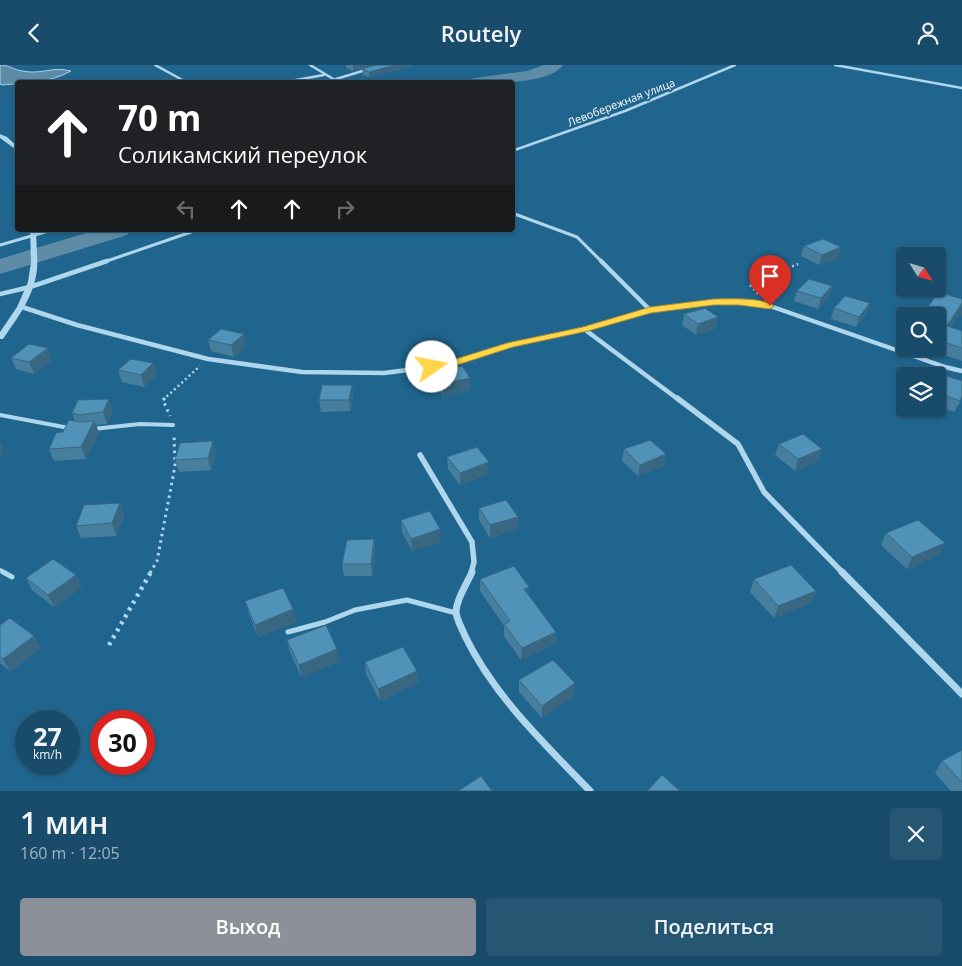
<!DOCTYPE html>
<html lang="ru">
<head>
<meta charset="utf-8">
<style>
	:root { --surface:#184c6a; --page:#255672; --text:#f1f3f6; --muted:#9fb4c1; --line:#36637e; --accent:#8c9099 }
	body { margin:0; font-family:"Open Sans",sans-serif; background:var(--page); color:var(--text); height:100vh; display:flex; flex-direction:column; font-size:19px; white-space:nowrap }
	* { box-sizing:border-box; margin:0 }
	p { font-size:16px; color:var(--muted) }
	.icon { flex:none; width:28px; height:28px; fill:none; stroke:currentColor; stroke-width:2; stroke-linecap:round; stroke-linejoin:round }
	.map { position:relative; height:726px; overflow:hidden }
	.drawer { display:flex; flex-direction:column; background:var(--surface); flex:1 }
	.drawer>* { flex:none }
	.top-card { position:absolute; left:15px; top:15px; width:500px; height:152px; border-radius:5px; box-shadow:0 1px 4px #0004,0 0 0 1px var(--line); background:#202124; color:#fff; overflow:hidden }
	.needle { width:32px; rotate:127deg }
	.controls { position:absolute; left:896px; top:182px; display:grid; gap:10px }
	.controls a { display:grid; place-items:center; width:50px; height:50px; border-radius:5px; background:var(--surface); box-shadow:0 1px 4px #0004,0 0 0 1px var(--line); font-size:25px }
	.speed { position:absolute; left:15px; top:645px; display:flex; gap:10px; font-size:25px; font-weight:700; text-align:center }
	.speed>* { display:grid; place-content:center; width:65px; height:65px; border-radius:50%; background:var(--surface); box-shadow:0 1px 4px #0004,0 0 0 1px var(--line); line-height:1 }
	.speed small { font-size:12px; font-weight:400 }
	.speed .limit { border:8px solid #d22; background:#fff; color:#111 }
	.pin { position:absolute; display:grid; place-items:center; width:42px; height:42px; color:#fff; margin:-51px -21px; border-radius:50% 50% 50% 0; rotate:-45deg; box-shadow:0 0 5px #0007 }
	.pin .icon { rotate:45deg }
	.me { position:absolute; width:55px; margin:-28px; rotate:78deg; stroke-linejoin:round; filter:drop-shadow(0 0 4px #0008) }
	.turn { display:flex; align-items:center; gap:18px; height:105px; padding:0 20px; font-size:22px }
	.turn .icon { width:65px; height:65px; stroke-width:2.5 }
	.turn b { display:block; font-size:35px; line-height:42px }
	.lanes { display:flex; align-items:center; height:48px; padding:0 20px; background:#0003; justify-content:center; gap:25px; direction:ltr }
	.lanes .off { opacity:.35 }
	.round { display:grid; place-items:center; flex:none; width:52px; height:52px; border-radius:5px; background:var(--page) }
	.summary { display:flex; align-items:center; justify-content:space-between; height:85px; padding:0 20px }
	h1 { font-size:30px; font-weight:600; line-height:38px }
	.cta { display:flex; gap:10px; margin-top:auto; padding:10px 20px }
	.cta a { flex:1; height:58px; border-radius:5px; background:var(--accent); color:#fff; font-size:20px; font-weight:600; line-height:58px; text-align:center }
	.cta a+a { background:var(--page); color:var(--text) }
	header { display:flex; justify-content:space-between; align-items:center; height:65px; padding:0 20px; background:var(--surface); font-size:22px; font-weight:600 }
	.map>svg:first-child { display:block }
	.water { fill:#5e8ca7; stroke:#a2d3ed }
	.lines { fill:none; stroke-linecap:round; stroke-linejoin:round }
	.river { fill:#5e8ca7; fill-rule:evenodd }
	.path-far2 { stroke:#aed6ec; stroke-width:2.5; stroke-dasharray:2 3; stroke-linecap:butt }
	.path-far1 { stroke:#aed6ec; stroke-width:3; stroke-dasharray:2.5 4; stroke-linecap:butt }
	.path { stroke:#aed6ec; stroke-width:4.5; stroke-dasharray:3 5; stroke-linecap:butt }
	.service-far1 { stroke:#aed6ec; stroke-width:4 }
	.service { stroke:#aed6ec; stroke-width:5 }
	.minor-far4 { stroke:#aed6ec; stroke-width:2.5 }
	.minor-far3 { stroke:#aed6ec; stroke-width:3 }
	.minor-far2 { stroke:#aed6ec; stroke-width:4.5 }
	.minor-far1 { stroke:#aed6ec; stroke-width:5.5 }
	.minor { stroke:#aed6ec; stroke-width:7 }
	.tertiary { fill:#aed6ec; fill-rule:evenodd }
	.wall { fill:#467e9e }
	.shaded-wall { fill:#396781 }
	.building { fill:#5193b8; stroke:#396781 }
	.route { fill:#ffd54a; stroke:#a68a30 }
	.labels { text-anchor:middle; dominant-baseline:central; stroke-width:4; stroke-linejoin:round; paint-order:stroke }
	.far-street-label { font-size:11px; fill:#fff; stroke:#20658d }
</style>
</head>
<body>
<header><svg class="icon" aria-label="back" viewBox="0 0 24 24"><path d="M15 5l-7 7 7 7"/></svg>Routely<svg class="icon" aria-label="person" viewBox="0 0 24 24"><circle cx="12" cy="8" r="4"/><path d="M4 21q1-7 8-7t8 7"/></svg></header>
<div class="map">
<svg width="962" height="726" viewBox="0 0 962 726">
	<rect width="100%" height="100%" fill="#20658d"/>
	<path class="water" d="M0,0c9,0 14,5 23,6 17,4 30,-5 48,0 -21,12 -47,12 -69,14l-2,-1z"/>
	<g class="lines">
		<g class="river">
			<path d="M544,0h19c-14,20 -73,18 -96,18l2,-3 6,-2 52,-7z"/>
			<path d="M96,165h34l-3,5 -127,39v-15z"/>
		</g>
		<g class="path-far2">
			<path d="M758,229l-9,-10 49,-20"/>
			<path d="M163,335l37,-34"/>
		</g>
		<g class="path-far1">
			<path d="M165,333l-2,2 7,16"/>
			<path d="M150,508l7,-12 18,-95 -1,-32"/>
		</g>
		<path class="path" d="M109,580l42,-73"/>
		<g class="service-far1">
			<path d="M0,350l69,13"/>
			<path d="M93,364l47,-5 33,1"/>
			<path d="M0,505l5,3"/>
		</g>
		<g class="service">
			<path d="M3,507l9,5"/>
			<path d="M288,567l37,-10 30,-12 52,-10 49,13"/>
		</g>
		<g class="minor-far4">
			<path d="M155,0l33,18"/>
			<path d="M310,0l30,18"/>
			<path d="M835,0l127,23"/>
			<path d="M336,14l33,-10"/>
			<path d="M279,18l45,-8"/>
			<path d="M512,86l113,-40 110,-46"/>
		</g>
		<g class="minor-far3">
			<path d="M512,148l65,24 25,25"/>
			<path d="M0,180l52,-15"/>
			<path d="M104,197l93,-32"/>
		</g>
		<g class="minor-far2">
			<path d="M601,196l49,49"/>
			<path d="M0,229l30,-7 77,-26"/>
			<path d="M22,242l55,18 131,34 94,13 82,1 64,-8 63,-20 73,-16 66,-19 63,-8h26l31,4 175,61 17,4"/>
			<path d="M584,264l95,71"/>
		</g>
		<g class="minor-far1">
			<path d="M677,333l61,46 26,48 79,81"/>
			<path d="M420,390l52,87 2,20 -3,11"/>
		</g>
		<g class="minor">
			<path d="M472,507c-5,12 -15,25 -16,39 0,8 6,17 9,25 29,60 79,107 125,155"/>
			<path d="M842,507l120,122"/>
		</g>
		<g class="tertiary">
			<path d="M0,69l7,3 11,10v4l-18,-13z"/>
			<path d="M30,165h6c0,13 2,26 1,39 -3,28 -19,48 -34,70h-3v-7l17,-25 11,-25 3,-20z"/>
		</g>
	</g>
	<g class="wall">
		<path d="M346,0h28l-21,6 -7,-3z"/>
		<path d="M413,1l-44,11 -6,-2 -1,-6z"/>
		<path d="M804,181l37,1 -3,11 -19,7 -18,-9z"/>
		<path d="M832,221l-3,11 -11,12 -24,-8 3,-10z"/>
		<path d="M962,234v6l-6,13 3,-7 -9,16 12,4v30l-35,-12 -2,3 -9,-3h22v-33z"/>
		<path d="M834,243l32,6 -10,13 -25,-8z"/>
		<path d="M684,249l34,3 -2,11 -20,7 -14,-10z"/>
		<path d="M905,264v16l-6,-2 4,-11z"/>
		<path d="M208,275l38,5 -12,12 -23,-6z"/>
		<path d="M11,293l41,2 -18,14 -18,-5z"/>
		<path d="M118,305l39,5 -13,12 -22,-5z"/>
		<path d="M435,306l35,19 -27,6 -8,-13z"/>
		<path d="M938,312l24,22 -8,13 -16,-6z"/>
		<path d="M352,320l1,12 -3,14 -29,1 -2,-12z"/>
		<path d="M113,345l-6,14 -11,1 3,7 -13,27 -32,2 -5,-12 26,-28 -3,-8z"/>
		<path d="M779,379l43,5 -4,12 -23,10 -20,-16z"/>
		<path d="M624,384l40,17 -26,10 -16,-15z"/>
		<path d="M216,388l-5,17 -32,2 -4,-12z"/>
		<path d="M447,392l41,17 -28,11 -12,-16z"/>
		<path d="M120,438l4,12 -8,21 -35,2 -5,-12z"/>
		<path d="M479,443l39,9 -1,12 -27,9 -11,-18z"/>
		<path d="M401,455l40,22 -29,9 -10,-19z"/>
		<path d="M886,468l53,22 -32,14 -26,-24z"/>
		<path d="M374,474l1,12 -3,25h-28l-2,-12z"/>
		<path d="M26,513l56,9 -28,20 -22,-17z"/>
		<path d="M480,514l48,15 28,38 -1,12 -34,16 -17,-24v-10l-24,-35z"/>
		<path d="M754,514l62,12 -5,12 -37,15 -24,-26z"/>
		<path d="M245,536l48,8 3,13 -38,15 -9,-23z"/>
		<path d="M0,560l34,11 6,13 -30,22 -10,-8z"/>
		<path d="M287,575l53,21 -39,16 -11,-25z"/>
		<path d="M365,597l52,9 1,12 -38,18 -14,-27z"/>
		<path d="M519,615l55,16 -32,22 -23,-26z"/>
		<path d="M962,685v41h-11l-16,-18 7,-12z"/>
	</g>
	<g class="shaded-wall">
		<path d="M353,0h21l-21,6z"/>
		<path d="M396,0h17v1l-44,11v-5z"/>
		<path d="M841,182l-3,11 -19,7 3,-10z"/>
		<path d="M832,221l-3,11 -11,12 3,-11z"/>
		<path d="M870,238l-4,11 -10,13 3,-10z"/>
		<path d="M962,238l-2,6 2,-1v7l-6,3 3,-7 -16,26 4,-11z"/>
		<path d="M718,252l-2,11 -20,7 2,-11z"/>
		<path d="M244,269l2,11 -12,12 -3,-12z"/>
		<path d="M48,283l4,12 -18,14 -5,-12z"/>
		<path d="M153,298l4,12 -13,12 -3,-12z"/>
		<path d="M470,313v12l-27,6v-12z"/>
		<path d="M352,320l1,12 -3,14 -1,-11z"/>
		<path d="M962,331v3l-8,13 6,-11z"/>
		<path d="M109,334l4,11 -6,14 -4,-12z"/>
		<path d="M94,356l5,11 -13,27 -5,-12z"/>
		<path d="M0,376l4,9 -4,9z"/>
		<path d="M213,376l3,12 -5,17 -3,-12z"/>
		<path d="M822,384l-4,12 -23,10 3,-12z"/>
		<path d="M666,389l-2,12 -26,10 2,-11z"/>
		<path d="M489,397l-1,12 -28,11v-12z"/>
		<path d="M120,438l4,12 -8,21 -4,-13z"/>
		<path d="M518,452l-1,12 -27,9v-13z"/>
		<path d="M440,464l1,13 -29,9 -1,-12z"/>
		<path d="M374,474l1,12 -3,25 -1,-12z"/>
		<path d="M945,478l-6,12 -32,14 5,-12z"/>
		<path d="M76,510l6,12 -28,20 -6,-12z"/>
		<path d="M529,522l-1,12 -4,-10z"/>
		<path d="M816,526l-5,12 -37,15 4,-12z"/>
		<path d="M293,544l3,13 -38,15 -3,-12z"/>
		<path d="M556,567l-1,12 -34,16 1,-12z"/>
		<path d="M34,571l6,13 -30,22 -7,-12z"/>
		<path d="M337,584l3,12 -39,16 -2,-12z"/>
		<path d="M417,606l1,12 -38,18 -2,-12z"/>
		<path d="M575,618l-1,13 -32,22v-12z"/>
	</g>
	<g class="building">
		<path d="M376,0h20l-27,7 -7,-3z"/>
		<path d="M823,174l18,8 -19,8 -18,-9z"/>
		<path d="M809,214l23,7 -11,12 -24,-7z"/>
		<path d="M938,227l24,7v4l-15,23 15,5v17l-24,-8v-24h-16z"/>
		<path d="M845,231l25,7 -11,14 -25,-9z"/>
		<path d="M705,243l13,9 -20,7 -14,-10z"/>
		<path d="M221,264l23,5 -13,11 -23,-5z"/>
		<path d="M29,279l19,4 -19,14 -18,-4z"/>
		<path d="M131,294l22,4 -12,12 -23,-5z"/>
		<path d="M462,301l8,12 -27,6 -8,-13z"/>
		<path d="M940,309l22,7v15l-2,5 -22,-8v-16z"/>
		<path d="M322,320h30l-3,15h-30z"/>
		<path d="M109,334l-6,13 -23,3 -8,-2 6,-13z"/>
		<path d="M69,355l11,2 14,-1 -13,26 -32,2 7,-16 7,-1z"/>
		<path d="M803,369l19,15 -24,10 -19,-15z"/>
		<path d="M650,375l16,14 -26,11 -16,-16z"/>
		<path d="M213,376l-5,17 -33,2 5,-17z"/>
		<path d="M477,382l12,15 -29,11 -13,-16z"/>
		<path d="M506,435l12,17 -28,8 -11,-17z"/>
		<path d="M120,438l-8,20 -36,3 8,-21z"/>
		<path d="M430,446l10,18 -29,10 -10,-19z"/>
		<path d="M918,455l27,23 -33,14 -26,-24z"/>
		<path d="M374,474l-3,25h-29l5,-24z"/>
		<path d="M53,494l23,16 -28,20 -22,-17z"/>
		<path d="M791,500l25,26 -38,15 -24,-27z"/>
		<path d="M514,501l15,21 -5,2 32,43 -34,16 -18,-24 6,-3 -30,-42z"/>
		<path d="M283,523l10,21 -38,16 -10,-24z"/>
		<path d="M10,553l24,18 -31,23 -3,-2v-32z"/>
		<path d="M326,560l11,24 -38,16 -12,-25z"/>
		<path d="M403,582l14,24 -39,18 -13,-27z"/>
		<path d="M553,595l22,23 -33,23 -23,-26z"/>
		<path d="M962,685v32l-20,-21z"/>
		<path d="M662,710l18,16h-33z"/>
		<path d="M481,711l11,15h-34z"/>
	</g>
	<path class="route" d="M714,234c14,0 50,-2 60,7l-4,3 -31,-4h-25l-63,8 -63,18 -75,16 -62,20 -19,3 -5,-3 1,-2 18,-3 61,-19 76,-16 67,-20z"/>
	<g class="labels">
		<g class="far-street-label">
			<text transform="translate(621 37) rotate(-21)">Левобережная улица</text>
		</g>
	</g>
</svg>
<div class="controls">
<a><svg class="needle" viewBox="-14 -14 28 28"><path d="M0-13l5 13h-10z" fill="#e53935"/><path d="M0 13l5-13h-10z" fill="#9fb4c1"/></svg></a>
<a><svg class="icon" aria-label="search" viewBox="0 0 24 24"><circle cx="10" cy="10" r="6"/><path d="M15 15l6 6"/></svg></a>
<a><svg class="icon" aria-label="layers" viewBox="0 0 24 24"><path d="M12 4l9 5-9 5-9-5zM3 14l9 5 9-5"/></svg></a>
</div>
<div class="speed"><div>27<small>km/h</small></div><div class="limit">30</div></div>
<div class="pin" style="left:770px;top:241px;background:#d93025"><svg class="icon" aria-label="arrive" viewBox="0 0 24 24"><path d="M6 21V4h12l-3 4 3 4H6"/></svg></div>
<svg class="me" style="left:432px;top:302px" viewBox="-20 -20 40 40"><circle r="19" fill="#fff"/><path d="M0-13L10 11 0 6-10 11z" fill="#ffd54a"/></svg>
<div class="top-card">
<div class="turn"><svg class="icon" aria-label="ahead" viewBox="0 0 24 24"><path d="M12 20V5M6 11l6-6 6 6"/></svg><div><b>70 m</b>Соликамский переулок</div></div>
<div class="lanes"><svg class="icon off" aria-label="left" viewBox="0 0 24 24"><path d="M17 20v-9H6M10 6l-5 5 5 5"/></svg><svg class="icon" aria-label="ahead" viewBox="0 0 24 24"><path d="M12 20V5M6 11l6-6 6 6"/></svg><svg class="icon" aria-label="ahead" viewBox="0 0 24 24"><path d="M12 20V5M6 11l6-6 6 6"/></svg><svg class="icon off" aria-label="right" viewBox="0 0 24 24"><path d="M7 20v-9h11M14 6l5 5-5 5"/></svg></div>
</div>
</div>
<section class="drawer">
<div class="summary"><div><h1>1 мин</h1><p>160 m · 12:05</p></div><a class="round"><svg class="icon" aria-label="close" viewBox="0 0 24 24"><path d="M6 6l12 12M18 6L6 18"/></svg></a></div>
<div class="cta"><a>Выход</a><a>Поделиться</a></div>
</section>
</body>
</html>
